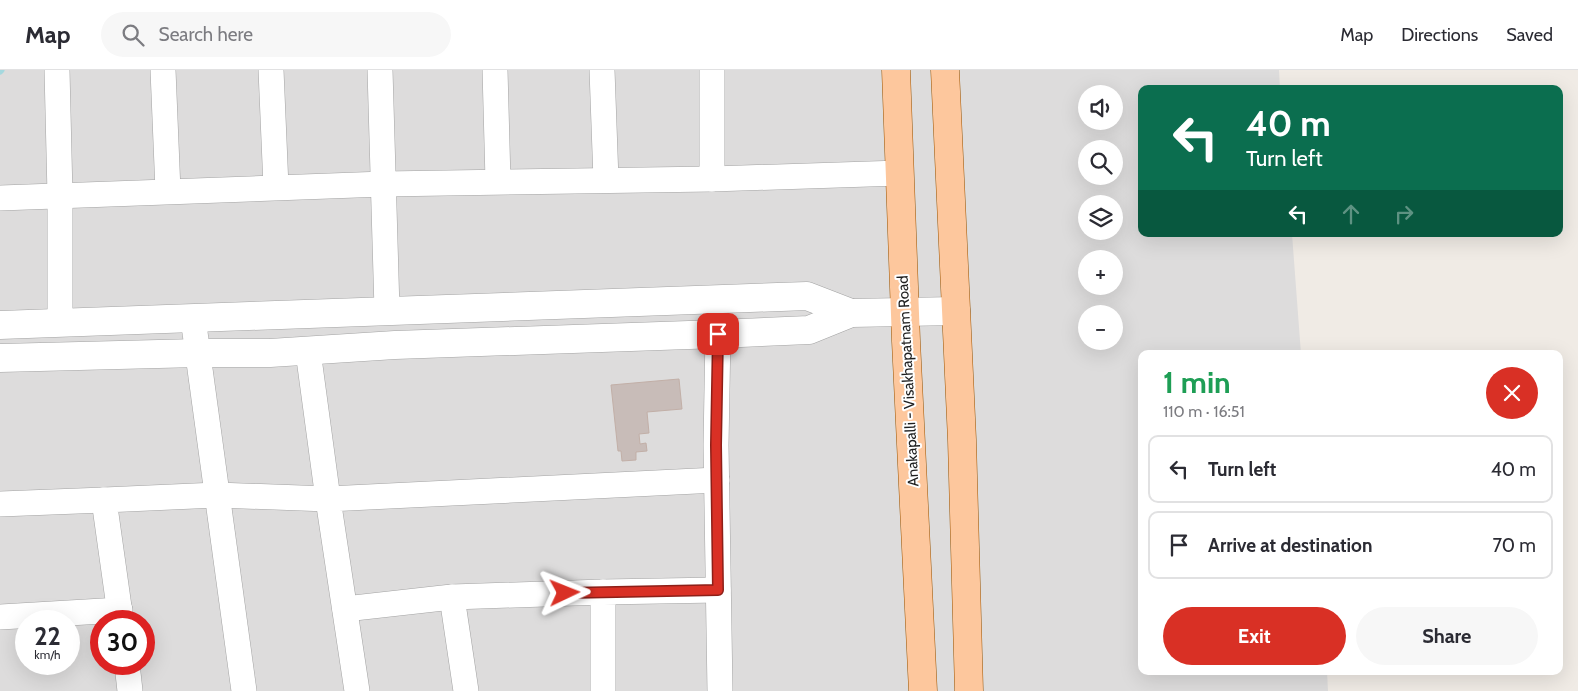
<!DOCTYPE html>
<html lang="en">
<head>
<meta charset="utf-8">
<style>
	:root { --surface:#fff; --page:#f7f7f7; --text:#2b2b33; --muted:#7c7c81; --line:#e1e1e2; --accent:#d93025 }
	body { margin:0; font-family:Cabin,sans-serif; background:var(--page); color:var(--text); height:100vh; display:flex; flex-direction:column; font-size:19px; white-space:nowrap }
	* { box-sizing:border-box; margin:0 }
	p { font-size:16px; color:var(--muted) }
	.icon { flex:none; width:28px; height:28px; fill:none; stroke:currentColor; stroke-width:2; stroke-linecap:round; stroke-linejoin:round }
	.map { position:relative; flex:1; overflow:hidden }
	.panel { position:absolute; left:1138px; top:280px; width:425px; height:325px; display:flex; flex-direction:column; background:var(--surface); border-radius:10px; box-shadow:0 5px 20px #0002 }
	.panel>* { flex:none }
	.hud { position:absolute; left:1138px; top:15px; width:425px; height:152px; border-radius:10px; box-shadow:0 5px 20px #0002; background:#0b6e4f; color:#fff; overflow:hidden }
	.tools { position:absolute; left:1078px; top:15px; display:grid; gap:10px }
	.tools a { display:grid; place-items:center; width:45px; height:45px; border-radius:50%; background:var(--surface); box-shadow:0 5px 20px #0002; font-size:25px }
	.speed { position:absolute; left:15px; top:540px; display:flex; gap:10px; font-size:25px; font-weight:700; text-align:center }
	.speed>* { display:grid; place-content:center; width:65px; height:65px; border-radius:50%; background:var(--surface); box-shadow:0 5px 20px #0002; line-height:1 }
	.speed small { font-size:12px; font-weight:400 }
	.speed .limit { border:8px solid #d22; background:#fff; color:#111 }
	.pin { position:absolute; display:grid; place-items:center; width:42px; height:42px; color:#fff; margin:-21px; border-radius:10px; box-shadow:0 2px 8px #0006 }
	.me { position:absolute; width:55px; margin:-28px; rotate:88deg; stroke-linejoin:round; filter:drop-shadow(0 0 4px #0008) }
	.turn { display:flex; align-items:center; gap:18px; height:105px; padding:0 25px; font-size:22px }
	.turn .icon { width:65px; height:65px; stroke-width:2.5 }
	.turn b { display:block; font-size:35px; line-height:42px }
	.lanes { display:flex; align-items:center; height:48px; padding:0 25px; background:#0003; justify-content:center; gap:25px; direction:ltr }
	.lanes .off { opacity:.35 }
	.round { display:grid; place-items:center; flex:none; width:52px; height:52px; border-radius:26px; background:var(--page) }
	.summary { display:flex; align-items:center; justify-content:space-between; height:85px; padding:0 25px }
	h1 { font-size:30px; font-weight:700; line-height:38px; color:#1e9e55 }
	.action { display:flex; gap:10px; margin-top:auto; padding:10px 25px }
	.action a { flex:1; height:58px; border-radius:30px; background:var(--accent); color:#fff; font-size:20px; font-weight:700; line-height:58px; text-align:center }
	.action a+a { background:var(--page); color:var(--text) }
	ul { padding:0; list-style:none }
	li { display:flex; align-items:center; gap:15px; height:68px; margin:0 10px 8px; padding:0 15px; border:2px solid var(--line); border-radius:10px }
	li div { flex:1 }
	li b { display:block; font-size:19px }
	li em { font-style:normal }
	header { display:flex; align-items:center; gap:30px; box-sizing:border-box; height:70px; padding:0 25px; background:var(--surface); border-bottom:1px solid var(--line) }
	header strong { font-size:24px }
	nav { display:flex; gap:28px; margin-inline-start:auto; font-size:18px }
	.search { width:350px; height:45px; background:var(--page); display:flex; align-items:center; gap:12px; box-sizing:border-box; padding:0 18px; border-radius:28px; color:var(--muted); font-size:19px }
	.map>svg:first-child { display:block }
	.residential { fill:#dddcdc; fill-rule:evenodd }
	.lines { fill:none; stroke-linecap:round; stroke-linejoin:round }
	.stream { stroke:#a5d8de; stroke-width:7 }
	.building { fill:#c8bcb8; stroke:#c2afa7 }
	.minor-casing { stroke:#a3a3a3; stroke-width:26 }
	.tertiary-casing { stroke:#a3a3a3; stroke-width:29 }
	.primary-casing { stroke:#995300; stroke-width:29 }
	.minor { stroke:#fff; stroke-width:25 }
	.tertiary { stroke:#fff; stroke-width:28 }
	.primary { stroke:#fdc79d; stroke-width:28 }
	.route-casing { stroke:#8d1f18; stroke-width:12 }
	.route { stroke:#d93025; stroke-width:9 }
	.labels { text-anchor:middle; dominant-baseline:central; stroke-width:4; stroke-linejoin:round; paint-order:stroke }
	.street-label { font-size:15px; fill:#1f1f1f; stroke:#fff }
</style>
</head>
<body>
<header>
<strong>Map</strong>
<div class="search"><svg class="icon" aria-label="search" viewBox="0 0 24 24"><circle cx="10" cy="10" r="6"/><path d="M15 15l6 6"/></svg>Search here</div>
<nav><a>Map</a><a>Directions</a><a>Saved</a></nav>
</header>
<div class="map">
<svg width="1578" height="621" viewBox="0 0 1578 621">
	<rect width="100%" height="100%" fill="#f0ebe5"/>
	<path class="residential" d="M0,0h1279l1,19h-139v145h151l9,120h-160v317h186l1,20h-1328zM1086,24h28v27h-28zM1086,79h28v27h-28zM1086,134h28v27h-28zM1086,189h28v27h-28zM1086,244h28v27h-28zM26,551h43v43h-43zM101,551h43v43h-43z"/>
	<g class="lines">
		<path class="stream" d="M0,1l1,-1"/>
	</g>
	<path class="building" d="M679,309l3,30 -35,3 2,21 -10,1 1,10 6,-1 1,8 -11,1v8l-14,1 -1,-10h-3l-7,-66z"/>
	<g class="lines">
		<g class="minor-casing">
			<g id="minor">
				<path d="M57,0l3,125v128"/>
				<path d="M163,0l5,121"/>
				<path d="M271,0l5,117"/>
				<path d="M380,0l7,240"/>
				<path d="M495,0l3,111"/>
				<path d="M602,0l4,110"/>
				<path d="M712,0v109"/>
				<path d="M0,128l384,-14 328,-5 188,-6"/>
				<path d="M193,248l51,373"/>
				<path d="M718,264l-2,111 4,246"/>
				<path d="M0,434l104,-4"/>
				<path d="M452,527l14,94"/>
				<path d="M345,539l107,-12 151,-5"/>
				<path d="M0,547l120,-7"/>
				<path d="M121,551l-17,-121 113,-5 111,4 -20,-148"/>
				<path d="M127,594l3,27"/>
				<path d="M357,621l-29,-192 389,-19"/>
				<path d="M603,621v-99l115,-2"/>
			</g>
		</g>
		<g class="tertiary-casing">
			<g id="tertiary">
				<path d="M0,255l807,-29 44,17"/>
				<path d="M0,288l198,-5h72l125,-8 323,-11 91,-4 42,-17 105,-2"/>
			</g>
		</g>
		<g class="primary-casing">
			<g id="primary">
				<path d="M896,0l10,271 17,350"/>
				<path d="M945,0l17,370 7,251"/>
			</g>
		</g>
		<use href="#minor" class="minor"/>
		<use href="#tertiary" class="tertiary"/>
		<use href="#primary" class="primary"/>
	</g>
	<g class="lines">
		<g class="route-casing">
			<path id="route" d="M565,523l153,-3 -2,-145 2,-111"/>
		</g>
		<use href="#route" class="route"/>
	</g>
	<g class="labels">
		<g class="street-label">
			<text transform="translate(908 311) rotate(-93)">Anakapalli - Visakhapatnam Road</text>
		</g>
	</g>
</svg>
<div class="tools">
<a><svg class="icon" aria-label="sound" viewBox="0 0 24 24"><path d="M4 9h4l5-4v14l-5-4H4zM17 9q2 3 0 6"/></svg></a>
<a><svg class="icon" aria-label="search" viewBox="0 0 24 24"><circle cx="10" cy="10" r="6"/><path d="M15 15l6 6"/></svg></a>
<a><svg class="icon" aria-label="layers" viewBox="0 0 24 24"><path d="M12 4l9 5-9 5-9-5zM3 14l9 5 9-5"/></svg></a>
<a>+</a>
<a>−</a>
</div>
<div class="speed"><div>22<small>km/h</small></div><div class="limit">30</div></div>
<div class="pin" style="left:718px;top:264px;background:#d93025"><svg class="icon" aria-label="arrive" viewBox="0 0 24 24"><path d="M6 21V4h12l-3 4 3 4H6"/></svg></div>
<svg class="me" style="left:565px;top:523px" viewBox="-20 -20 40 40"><path d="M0-17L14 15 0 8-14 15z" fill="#d93025" stroke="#fff" stroke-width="4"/></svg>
<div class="hud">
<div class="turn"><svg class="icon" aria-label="left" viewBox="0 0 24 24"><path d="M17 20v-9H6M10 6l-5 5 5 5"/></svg><div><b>40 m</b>Turn left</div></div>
<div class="lanes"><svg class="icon" aria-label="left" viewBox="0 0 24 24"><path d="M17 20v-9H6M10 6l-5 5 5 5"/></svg><svg class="icon off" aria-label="ahead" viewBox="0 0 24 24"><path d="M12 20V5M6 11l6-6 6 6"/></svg><svg class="icon off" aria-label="right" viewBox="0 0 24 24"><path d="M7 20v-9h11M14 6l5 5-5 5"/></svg></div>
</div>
<section class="panel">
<div class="summary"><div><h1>1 min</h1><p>110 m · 16:51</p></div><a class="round" style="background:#d93025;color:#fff"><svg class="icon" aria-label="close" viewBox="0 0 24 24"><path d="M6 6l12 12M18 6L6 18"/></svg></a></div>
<ul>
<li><svg class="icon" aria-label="left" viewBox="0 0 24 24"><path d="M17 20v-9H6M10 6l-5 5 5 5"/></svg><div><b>Turn left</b></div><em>40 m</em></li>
<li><svg class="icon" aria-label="arrive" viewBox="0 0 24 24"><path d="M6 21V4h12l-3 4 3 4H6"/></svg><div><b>Arrive at destination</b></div><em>70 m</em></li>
</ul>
<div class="action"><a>Exit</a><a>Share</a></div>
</section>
</div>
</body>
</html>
